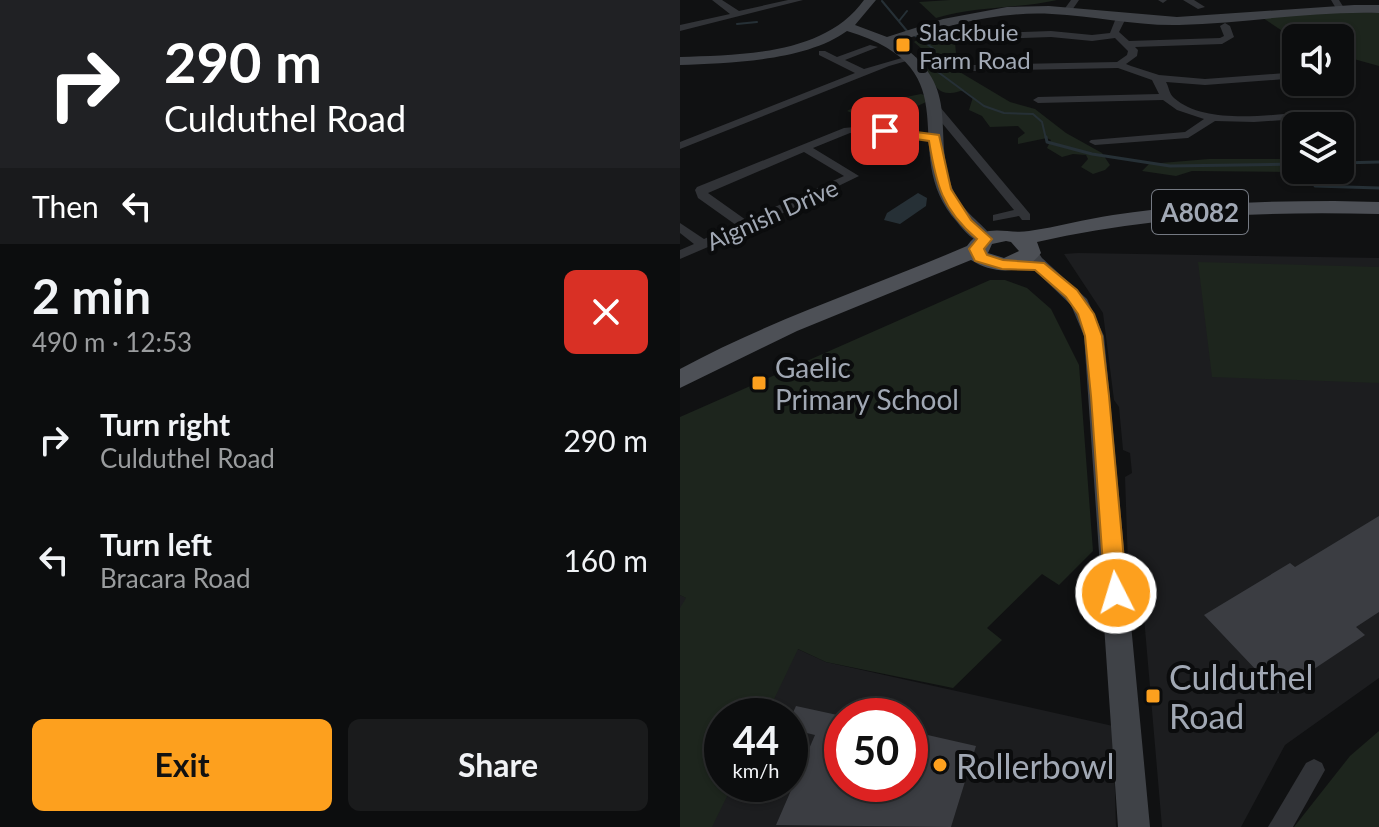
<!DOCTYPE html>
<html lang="en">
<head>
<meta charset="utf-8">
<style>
	:root { --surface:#0c0d0e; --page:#1a1b1c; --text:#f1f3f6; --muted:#9a9c9e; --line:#2c2d2e; --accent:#fda01e }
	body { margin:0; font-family:Lato,sans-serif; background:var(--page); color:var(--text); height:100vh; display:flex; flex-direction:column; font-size:30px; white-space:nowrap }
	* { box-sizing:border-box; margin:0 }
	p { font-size:26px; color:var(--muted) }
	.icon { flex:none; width:44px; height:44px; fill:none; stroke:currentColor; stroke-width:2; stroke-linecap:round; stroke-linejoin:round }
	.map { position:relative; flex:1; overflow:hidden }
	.panel { display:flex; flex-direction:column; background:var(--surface); width:680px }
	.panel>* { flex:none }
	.banner { background:#202124; color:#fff; overflow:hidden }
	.buttons { position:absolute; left:602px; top:24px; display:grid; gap:16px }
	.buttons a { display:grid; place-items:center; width:72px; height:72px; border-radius:12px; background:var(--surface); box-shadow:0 2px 6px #0004,0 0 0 2px var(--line); font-size:40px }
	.speed { position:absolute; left:24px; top:698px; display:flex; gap:16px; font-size:40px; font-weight:700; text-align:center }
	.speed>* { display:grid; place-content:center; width:104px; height:104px; border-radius:50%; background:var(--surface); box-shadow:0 2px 6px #0004,0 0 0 2px var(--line); line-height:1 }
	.speed small { font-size:20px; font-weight:400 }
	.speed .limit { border:12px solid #d22; background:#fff; color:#111 }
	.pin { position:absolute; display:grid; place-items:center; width:68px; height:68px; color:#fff; margin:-34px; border-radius:16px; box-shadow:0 4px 12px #0006 }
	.me { position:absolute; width:88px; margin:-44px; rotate:355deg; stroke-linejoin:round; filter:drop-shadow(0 0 6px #0008) }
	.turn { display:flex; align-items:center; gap:28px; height:168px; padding:0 32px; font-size:36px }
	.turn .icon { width:104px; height:104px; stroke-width:2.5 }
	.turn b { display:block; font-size:56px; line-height:68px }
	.then { display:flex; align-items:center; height:76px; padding:0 32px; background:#0003; gap:16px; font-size:30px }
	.round { display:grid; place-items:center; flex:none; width:84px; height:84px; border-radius:12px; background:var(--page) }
	.summary { display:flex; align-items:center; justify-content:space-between; height:136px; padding:0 32px }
	h1 { font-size:48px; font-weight:700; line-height:60px }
	.action { display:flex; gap:16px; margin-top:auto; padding:16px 32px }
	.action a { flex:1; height:92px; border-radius:12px; background:var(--accent); color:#111; font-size:32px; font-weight:700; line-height:92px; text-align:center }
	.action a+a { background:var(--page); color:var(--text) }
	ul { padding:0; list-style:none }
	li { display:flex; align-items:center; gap:24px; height:120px; padding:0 32px }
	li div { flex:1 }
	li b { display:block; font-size:30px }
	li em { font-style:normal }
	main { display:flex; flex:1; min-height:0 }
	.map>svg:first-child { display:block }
	.built { fill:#1c1d1f; fill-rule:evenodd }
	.green { fill:#1d251d }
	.water { fill:#263036 }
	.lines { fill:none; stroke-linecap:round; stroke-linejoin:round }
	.stream-far1 { stroke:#263036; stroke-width:2 }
	.stream { stroke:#263036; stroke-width:3 }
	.building { fill:#3b3d42 }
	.street { fill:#313337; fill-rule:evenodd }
	.secondary { fill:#3f4247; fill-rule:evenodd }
	.primary { fill:#4d5056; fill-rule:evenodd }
	.route { fill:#fda01e; stroke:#a46814; stroke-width:2 }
	.poi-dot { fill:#fda01e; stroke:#0b0c0d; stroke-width:3 }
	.labels { text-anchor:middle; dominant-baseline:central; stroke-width:8; stroke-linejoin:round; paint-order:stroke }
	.far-poi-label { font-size:24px; fill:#a1a8b4; stroke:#0b0c0d; text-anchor:start }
	.far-street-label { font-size:24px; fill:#a1a8b4; stroke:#0b0c0d }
	.shield { fill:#0b0c0d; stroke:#747982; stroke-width:2 }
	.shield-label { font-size:26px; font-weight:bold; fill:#a1a8b4 }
	.poi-label { font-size:28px; fill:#a1a8b4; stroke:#0b0c0d; text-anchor:start }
	.near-poi-label { font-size:34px; fill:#a1a8b4; stroke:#0b0c0d; text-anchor:start }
</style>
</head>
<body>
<main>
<section class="panel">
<div class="banner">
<div class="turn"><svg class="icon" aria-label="right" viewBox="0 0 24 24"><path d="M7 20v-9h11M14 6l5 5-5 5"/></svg><div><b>290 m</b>Culduthel Road</div></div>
<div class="then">Then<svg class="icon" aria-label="left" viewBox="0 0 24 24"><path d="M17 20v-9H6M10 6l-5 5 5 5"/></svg></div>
</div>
<div class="summary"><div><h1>2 min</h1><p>490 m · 12:53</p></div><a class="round" style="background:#d93025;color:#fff"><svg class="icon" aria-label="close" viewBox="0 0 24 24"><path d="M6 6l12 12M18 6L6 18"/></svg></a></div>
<ul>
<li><svg class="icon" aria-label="right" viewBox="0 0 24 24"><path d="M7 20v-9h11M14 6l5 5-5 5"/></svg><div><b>Turn right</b><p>Culduthel Road</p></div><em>290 m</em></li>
<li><svg class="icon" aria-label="left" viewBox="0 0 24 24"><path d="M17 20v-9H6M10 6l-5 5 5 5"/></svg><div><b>Turn left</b><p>Bracara Road</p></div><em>160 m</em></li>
</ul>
<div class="action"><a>Exit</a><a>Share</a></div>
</section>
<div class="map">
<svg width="699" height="827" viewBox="0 0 699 827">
	<rect width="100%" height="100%" fill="#101112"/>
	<g class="built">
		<path d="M398,253l301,5v420l-94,67 -44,82h-79l-21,-245 -13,-17 -3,-88 7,-4 -2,-20 -7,-3 -4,-43 -5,-7 -11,-87 -39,-59z"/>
		<path d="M0,595l146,67 287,64 3,101h-436zM42,716h68v68h-68zM162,716h68v68h-68z"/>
	</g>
	<g class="green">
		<path d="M270,0h107c-40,9 -81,6 -121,18l-17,-16z"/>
		<path d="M655,11l44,2v53l-36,-10 -3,19v-37l-44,2 -33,-22z"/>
		<path d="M243,35l32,8 1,10 -8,12 62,37 25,7 31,24 36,20 8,12 -5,5 -12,4 -12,-7 7,-8 -2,-4 -13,-1 -11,3 -15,-9 4,-8 -4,-2 -29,6v-6l7,-5 -7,-7 -28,1 -8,-11 -13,-6 4,-13 -9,-7c-5,1 -9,3 -14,3 -20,1 -25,-30 -28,-44l-8,-7z"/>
		<path d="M241,94l6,2 1,5c-27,14 -53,22 -81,10l11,-6 16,5 18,-1 4,-10z"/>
		<path d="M529,159h87v10l-8,3 -96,-1 -16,5 -34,-5 7,-7z"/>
		<path d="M518,262l181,5v116l-167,-6z"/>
		<path d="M310,280h15l22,8 24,21 28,56 14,186 -34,34 -17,-11 -55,54 15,12 -49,48 -127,-26 -28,-13 -32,67h-44v68h11l-21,43h-32v-219l6,-10 -6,-3v-178z"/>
		<path d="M699,731v96h-85l56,-71z"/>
	</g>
	<path class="water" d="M238,193l9,5 -1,8 -26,18 -16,-4 3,-7z"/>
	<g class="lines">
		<g class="stream-far1">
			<path d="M202,1l25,30"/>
			<path d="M219,21l8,-10"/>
			<path d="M57,24l20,-2"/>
			<path d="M234,35l20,14 4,23 46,34 20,7 29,1 9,8 4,17"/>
		</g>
		<g class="stream">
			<path d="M366,137l1,5 45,12 78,12 126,-2"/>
			<path d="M660,163l39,-1"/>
			<path d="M635,186l64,2"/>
		</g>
	</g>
	<g class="building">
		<path d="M699,516v96l-23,15 9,8 -87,58 -74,-78 86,-52 5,4z"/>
		<path d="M116,706l46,10v68h68v-53l66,15 -25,81 -175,-2 39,-90 -25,-6v-10z"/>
	</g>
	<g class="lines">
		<g class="street">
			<path d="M32,0h10l17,11 49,-11h15l-123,31v-6l50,-11z"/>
			<path d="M391,0h8l-9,13h-6l-1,-2z"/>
			<path d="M478,0h9l-4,3z"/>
			<path d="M503,0h11l11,7 -7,2z"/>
			<path d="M651,0h8l5,8 -7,2z"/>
			<path d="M441,15l5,3 -7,14 10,9 91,-3 4,-2 -4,-10 5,-3 5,3 4,11 -12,7 -87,3 3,3 -1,6 -11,8 5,2 28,9 46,4 80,-6 5,3 -5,3 -80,6 -39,-3c3,5 3,12 8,16 32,28 98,16 137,14l5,3 -5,3 -57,4 -39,-1 -27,17 -93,7 -6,-3 2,-2 94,-8 19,-13 -27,-9 -14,-10 -125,3 -5,-3 5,-3 121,-3 -7,-14 -34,-12 -145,3 -5,-3 5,-3 144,-3 10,-7 1,-4 -13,-13 -23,3 -41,-4 -88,3 -5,-3 5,-3 88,-3 41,4 18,-2 6,-15z"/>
			<path d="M190,45l8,2 -33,13 19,9 48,-14 5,3 -28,8 -209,83v-7l175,-69 -36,-18v-4h6l12,6z"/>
			<path d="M252,107h8l90,107v6h-8l-3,-4 -26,5v-6l21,-5 -82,-99z"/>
			<path d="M185,126l70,9 6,3 -6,3 -70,-9 -15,1 -37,15 46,28 -109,53 -70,30v-9l14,-6 -14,-11v-10l24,16 32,-14 -38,-27 -3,-8 2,-3 147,-59zM124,152l40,24 -98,44 -38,-27z"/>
			<path d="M634,759l8,4 3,7 -32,57h-25l38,-64z"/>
		</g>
		<g class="secondary">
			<path d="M184,0h12l-21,25 32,12 56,-18 64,-12 42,-1 128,11 177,-12h25v8c-67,-2 -133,10 -200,12 -43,1 -85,-9 -127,-11 -54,-3 -105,11 -155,28 69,48 32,90 57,150 9,20 27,30 40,47l-9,5c-11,-2 -21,-13 -28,-22 -63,-71 20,-152 -110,-191 -41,30 -117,32 -167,34v-8c61,-2 145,-2 184,-57z"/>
			<path d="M350,248l6,1 6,9 45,41 17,37 46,491h-32l-34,-491 -13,-31 -46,-44 -4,-8z"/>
		</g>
		<path class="primary" d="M654,201l45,1v12c-115,-3 -229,2 -342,28l4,11c-17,23 -48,21 -70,7l-174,71 -117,57v-19c92,-50 192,-82 287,-123 18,-25 39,-11 62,-15 28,-4 56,-12 84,-16 74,-11 147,-14 221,-14zM326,241l5,1 8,9 -15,7 -16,-5 4,-9z"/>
	</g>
	<path class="route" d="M205,128l54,7 12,54 20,31 21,19 -8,10 3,6 16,5 41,3 33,27 17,24 8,22 7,60 18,197 -3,6 -8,2 -8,-2 -3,-6 -14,-197 -6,-60 -7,-22 -12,-17 -31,-27 -33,-1 -27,-8 -6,-12 8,-10c-35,-29 -41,-55 -48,-98l-49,-7 -1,-3z"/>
	<g class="poi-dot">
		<rect x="215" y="37" width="16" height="16" rx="4"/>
		<rect x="71" y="375" width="16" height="16" rx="4"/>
		<rect x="465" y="688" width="16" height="16" rx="4"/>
		<circle cx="260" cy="765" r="8"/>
	</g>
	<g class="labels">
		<g class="far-poi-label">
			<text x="239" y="31">Slackbuie<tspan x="239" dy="28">Farm Road</tspan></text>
		</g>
		<g class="far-street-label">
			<text transform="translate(92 214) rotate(-24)">Aignish Drive</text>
		</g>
		<rect class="shield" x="472" y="190" width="96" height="44" rx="6"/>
		<g class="shield-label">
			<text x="520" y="212">A8082</text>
		</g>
		<g class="poi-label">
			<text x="95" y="367">Gaelic<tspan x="95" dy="32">Primary School</tspan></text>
		</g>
		<g class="near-poi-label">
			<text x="489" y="676">Culduthel<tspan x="489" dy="39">Road</tspan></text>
			<text x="276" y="765">Rollerbowl</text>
		</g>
	</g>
</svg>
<div class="buttons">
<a><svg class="icon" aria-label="sound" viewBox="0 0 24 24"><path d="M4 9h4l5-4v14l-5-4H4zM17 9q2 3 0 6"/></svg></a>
<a><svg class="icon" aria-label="layers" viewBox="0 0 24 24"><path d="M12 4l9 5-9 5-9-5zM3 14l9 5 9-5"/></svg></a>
</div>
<div class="speed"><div>44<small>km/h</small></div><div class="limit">50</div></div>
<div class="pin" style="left:205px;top:131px;background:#d93025"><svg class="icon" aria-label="arrive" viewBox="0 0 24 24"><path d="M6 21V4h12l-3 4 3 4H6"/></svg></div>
<svg class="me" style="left:436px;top:593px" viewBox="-20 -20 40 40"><circle r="17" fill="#fda01e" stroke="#fff" stroke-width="3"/><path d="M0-11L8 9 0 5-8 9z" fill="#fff"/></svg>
</div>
</main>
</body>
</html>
